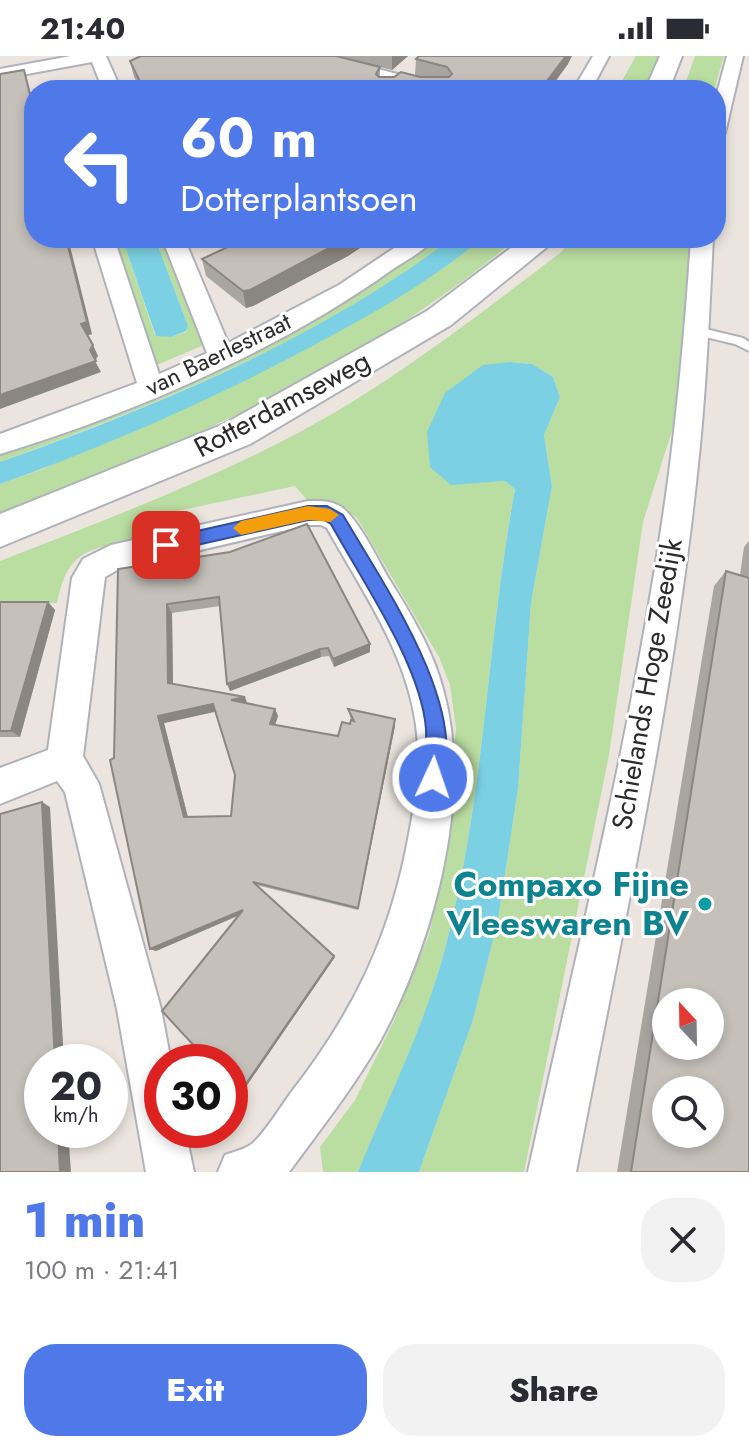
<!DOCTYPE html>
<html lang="en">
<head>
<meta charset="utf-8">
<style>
	:root { --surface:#fff; --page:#f2f2f3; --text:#2b2b33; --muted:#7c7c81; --accent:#4f78e9 }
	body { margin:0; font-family:Jost,sans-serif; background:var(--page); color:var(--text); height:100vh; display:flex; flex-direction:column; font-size:30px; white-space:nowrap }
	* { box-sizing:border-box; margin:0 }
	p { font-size:26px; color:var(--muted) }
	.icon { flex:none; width:44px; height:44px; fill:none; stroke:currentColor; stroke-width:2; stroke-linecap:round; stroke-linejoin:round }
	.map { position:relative; height:1116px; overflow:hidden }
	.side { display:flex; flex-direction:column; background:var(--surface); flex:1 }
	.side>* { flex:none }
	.hud { position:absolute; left:24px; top:24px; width:702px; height:168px; border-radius:32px; box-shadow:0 4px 12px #0003; background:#4f78e9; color:#fff; overflow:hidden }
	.needle { width:52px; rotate:338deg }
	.controls { position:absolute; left:652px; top:932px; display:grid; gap:16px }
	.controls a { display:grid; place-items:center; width:72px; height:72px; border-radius:50%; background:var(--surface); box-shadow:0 4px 12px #0003; font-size:40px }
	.speed { position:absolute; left:24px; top:988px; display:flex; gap:16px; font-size:40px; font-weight:700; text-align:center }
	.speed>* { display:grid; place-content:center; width:104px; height:104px; border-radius:50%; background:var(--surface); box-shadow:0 4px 12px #0003; line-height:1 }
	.speed small { font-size:20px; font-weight:400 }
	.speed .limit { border:12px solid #d22; background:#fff; color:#111 }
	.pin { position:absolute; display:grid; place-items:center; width:68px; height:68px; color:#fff; margin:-34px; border-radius:16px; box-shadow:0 4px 12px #0006 }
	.me { position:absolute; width:88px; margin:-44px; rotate:3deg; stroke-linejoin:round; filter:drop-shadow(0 0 6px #0008) }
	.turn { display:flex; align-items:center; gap:28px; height:168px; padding:0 24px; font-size:36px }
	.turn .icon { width:104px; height:104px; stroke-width:2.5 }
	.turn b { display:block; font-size:56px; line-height:68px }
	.round { display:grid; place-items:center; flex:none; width:84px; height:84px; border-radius:32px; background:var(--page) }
	.head { display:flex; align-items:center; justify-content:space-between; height:136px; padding:0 24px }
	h1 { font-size:48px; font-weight:800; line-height:60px; color:var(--accent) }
	.action { display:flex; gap:16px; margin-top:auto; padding:16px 24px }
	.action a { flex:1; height:92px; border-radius:32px; background:var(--accent); color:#fff; font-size:32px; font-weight:800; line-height:92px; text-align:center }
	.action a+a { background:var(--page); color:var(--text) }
	.status { display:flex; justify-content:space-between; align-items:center; height:56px; padding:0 40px; background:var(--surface); direction:ltr }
	.status svg { height:22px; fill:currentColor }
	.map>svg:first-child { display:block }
	.green { fill:#badda1 }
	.water { fill:#7cd0e4 }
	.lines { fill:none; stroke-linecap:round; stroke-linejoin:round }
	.lane-casing { stroke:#afb2ba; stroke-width:4 }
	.street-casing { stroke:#afb2ba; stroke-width:4 }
	.secondary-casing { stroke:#afb2ba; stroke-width:4 }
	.lane { fill:#fff; fill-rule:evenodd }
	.street { fill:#fff; fill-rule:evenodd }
	.secondary { fill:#fff; fill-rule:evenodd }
	.wall { fill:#a9a5a0; fill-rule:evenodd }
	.shaded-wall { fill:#8a8682 }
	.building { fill:#c5c0ba; stroke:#8a8682; stroke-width:2; fill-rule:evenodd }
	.route { fill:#4f78e9; stroke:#334e97; stroke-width:2 }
	.slow { fill:#f59e0b }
	.culture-dot { fill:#0f9aa8; stroke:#fff; stroke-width:3 }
	.labels { text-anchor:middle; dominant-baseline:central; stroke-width:6; stroke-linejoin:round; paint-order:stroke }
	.far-street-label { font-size:24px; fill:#2b2b2b; stroke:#fff }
	.street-label { font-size:28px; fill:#2b2b2b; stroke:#fff }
	.near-culture-label { font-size:34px; font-weight:bold; fill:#0d838f; stroke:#fff; text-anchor:end }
</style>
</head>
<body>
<div class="status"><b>21:40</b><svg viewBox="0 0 49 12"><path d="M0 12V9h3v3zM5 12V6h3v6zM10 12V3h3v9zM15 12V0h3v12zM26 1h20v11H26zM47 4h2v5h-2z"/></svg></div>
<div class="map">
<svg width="749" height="1116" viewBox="0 0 749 1116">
	<rect width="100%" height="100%" fill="#ece5df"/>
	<g class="green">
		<path d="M636,0h24l-13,34h-30z"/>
		<path d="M695,0h29l-10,34h-31z"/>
		<path d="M110,182h12l33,97 16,2 15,-5 2,-6 -33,-88h10l43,105 -51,22 -8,-4z"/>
		<path d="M439,182h13c-134,103 -295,166 -452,224v-11l364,-165z"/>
		<path d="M482,182h35c-155,131 -332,203 -517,280v-34l43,-15z"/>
		<path d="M575,182h114l-2,78 -9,96 -35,110 -34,233 -85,417h-105l54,-152 25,-100 20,-131 13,-186 21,-117 -8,-51 16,-38 -7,-20 -21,-13 -22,-2 -59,122 54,-3 10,7c-28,152 -30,307 -69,457 -20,78 -57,153 -88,227h-35l-3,-25 35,-47 39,-79 35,-86 12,-54 15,-153 -6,-43 -11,-28 -82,-139 -22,-16 -27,-1 -13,-15 -160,34v19c-49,12 -66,10 -78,64h-57v-42c102,-40 204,-78 300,-129 93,-50 177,-116 260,-179z"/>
	</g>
	<g class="water">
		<path d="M122,182h33l33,88 -2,5 -15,6 -15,-1z"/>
		<path d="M452,182h30c-49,42 -108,75 -164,105 -102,55 -209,102 -318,141v-22c157,-56 318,-122 452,-224z"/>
		<path d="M510,306l22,2 21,13 7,20 -16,38 8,51 -21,117 -13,186 -20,131 -25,100 -54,152h-61c30,-74 68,-149 88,-227 39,-150 41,-305 69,-456l-10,-8 -54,4 -21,-18 -3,-35 18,-39 38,-28z"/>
	</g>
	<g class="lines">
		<g class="lane-casing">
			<path id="lane" d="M697,271l46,11 6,4v9l-14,-7 -42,-10 -2,-3z"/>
		</g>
		<g class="street-casing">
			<g id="street">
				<path d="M71,0h35l15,34h-18l-11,-28 -92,17v-10z"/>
				<path d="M593,0h16l-18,34h-18z"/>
				<path d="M727,0h16l-18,77 -9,6v-42z"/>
				<path d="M338,3l107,27 3,4h-29l-87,-22 -2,-4 2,-4z"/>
				<path d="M92,182h22l45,136 48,-21 -45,-115h22l44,105 111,-58 70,-47h25c-10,14 -30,23 -44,33 -110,79 -261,144 -390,183v-20l137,-51z"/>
				<path d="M691,182h22c-4,79 -7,157 -16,236 -25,235 -77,466 -121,698h-48c51,-232 110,-464 141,-699 10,-78 17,-157 22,-235z"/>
				<path d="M308,445c10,0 20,-1 30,4 18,9 40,55 51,74 22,35 45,73 55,114 29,108 -12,254 -65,350 -26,45 -59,87 -90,129h-71l7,-17c8,-3 21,-6 28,-12 15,-14 27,-36 40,-53 62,-80 98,-156 116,-256 7,-35 12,-73 7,-109 -10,-73 -54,-134 -89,-197l-6,-3h-13l-189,44 -14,8 -22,179 16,28 62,225 10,53h-9v68h23l9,42h-48l-29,-163 -52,-217 -8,-11 -57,23v-36l48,-18 24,-172 11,-19 28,-14z"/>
			</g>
		</g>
		<g class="secondary-casing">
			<g id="secondary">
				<path d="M660,0h22l-13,34h-24z"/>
				<path d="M524,182h34l-107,87 -201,119 -250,103v-33l224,-90 203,-113z"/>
			</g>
		</g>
		<use href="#lane" class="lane"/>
		<use href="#street" class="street"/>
		<use href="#secondary" class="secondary"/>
	</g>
	<g class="wall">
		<path d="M337,0h71l-16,14z"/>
		<path d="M416,3l152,5 -19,26h-408l-7,-13 -4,-16 250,6v10h14l21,-2z"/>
		<path d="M223,182h152l-27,18 -95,50 -7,2 -40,-32 -4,-17 32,-15z"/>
		<path d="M749,485v631h-132l97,-586 12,-15 14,4 4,-28z"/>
		<path d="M230,496l140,92v8l-36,15 -5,-11 -8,1 -91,34 -10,-85 -48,7 1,71 74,20 28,5 3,7 -3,9 63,11 12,-12 1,-4 -3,-11 47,17 -37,184 -102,-25 79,72 -92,134 -5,-175 -82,35 -6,-2 -36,-191 4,-189zM215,656l20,63 -4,41 -43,1 -24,-94z"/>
		<path d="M0,546h48l7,8 -35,127h-20z"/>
	</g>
	<g class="shaded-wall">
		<path d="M392,0h16l-16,14z"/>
		<path d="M566,0h6l-4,8 -19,26h-9z"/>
		<path d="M24,14l10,35v6z"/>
		<path d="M66,182h2l24,96 -6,2 -5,-12z"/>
		<path d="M348,182h27l-27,18 -95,50 -7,2 -3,-17z"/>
		<path d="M93,289l5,11 -3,5 6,11 -101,37v-14z"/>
		<path d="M48,546l7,8 -35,127 -9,-6z"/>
		<path d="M167,548l5,9 1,77 -5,-7z"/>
		<path d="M370,588v8l-36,15 -1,-8z"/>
		<path d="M320,593l1,8 -91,34 -3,-7z"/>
		<path d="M245,641l3,8 -17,-5z"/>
		<path d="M213,648l4,7 -53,12 25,99 -5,-5 -26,-101z"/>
		<path d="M275,653l3,7 -5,15 -3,-7z"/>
		<path d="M395,663v7l-37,184v-2z"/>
		<path d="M42,746l8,5 14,255h-9z"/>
		<path d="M243,854l3,2 -90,39 -6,-2z"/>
		<path d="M334,900l1,1 -92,134 -4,3z"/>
		<path d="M58,1074h10l3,42h-11z"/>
	</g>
	<g class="building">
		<path d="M141,0h195l44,11 -4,7 3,3h15l7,-5 19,5h29l3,-3 -5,-7 -31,-8 3,-3h147l-26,34h-396l-14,-29z"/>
		<path d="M24,14l10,41v127h32l21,84 -6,2 12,21 -3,5 6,11 -96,34v-321z"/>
		<path d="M247,182h101l-98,52 -7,1 -41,-32z"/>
		<path d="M307,468l63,120 -37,15 -5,-11 -8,1 -93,35 -8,-87 -52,7 1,79 77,14 -14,3 44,9 -5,15 68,12 4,-14 8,2 1,-4 3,1 -6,-12 47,10 -37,189 -105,-26 81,74 -95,138 -9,-10v-22h-21l-47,-51 81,-101 -93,39 -40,-189 4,-2 4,-189 112,-17zM213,648l22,71 -4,41 -47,1 -26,-101z"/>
		<path d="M726,515l23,7v594h-118zM666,946h44v44h-44zM666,1034h44v44h-44z"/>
		<path d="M0,546h48l-37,129h-11z"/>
		<path d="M42,746l13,260h-13v68h16l2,42h-60v-358z"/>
	</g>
	<path class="route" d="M308,450h19l16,9c37,64 129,195 97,270l-7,3 -7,-3 -3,-7c1,-16 4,-33 3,-49 -5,-64 -64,-148 -95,-205l-7,-4h-16l-142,32 -9,-7 9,-7z"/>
	<path class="slow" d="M308,450l22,3 9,6 -9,7 -22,-2 -67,15 -8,-7 8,-7z"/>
	<circle class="culture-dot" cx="705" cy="848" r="8"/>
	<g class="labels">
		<g class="far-street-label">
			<text transform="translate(218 298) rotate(-26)">van Baerlestraat</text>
		</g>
		<g class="street-label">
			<text transform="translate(282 348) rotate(-28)">Rotterdamseweg</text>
			<text transform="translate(647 628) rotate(-80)">Schielands Hoge Zeedijk</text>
		</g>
		<g class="near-culture-label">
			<text x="689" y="828">Compaxo Fijne<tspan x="689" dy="39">Vleeswaren BV</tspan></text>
		</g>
	</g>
</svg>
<div class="controls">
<a><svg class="needle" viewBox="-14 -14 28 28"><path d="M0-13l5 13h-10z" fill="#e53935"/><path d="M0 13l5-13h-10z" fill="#7c7c81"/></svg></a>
<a><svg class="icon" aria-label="search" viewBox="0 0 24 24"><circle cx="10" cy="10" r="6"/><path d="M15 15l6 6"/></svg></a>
</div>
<div class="speed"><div>20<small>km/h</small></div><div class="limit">30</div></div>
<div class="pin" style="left:166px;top:489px;background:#d93025"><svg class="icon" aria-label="arrive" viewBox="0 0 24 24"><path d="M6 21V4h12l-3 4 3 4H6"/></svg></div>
<svg class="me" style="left:433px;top:722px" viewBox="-20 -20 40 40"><circle r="17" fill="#4f78e9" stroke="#fff" stroke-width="3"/><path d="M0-11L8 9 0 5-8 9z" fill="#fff"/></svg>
<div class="hud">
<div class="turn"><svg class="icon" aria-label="left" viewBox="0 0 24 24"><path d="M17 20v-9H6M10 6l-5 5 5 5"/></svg><div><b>60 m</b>Dotterplantsoen</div></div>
</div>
</div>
<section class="side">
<div class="head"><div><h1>1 min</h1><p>100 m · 21:41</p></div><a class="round"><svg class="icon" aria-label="close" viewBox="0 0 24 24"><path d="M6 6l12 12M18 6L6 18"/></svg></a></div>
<div class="action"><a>Exit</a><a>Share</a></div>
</section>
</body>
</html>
